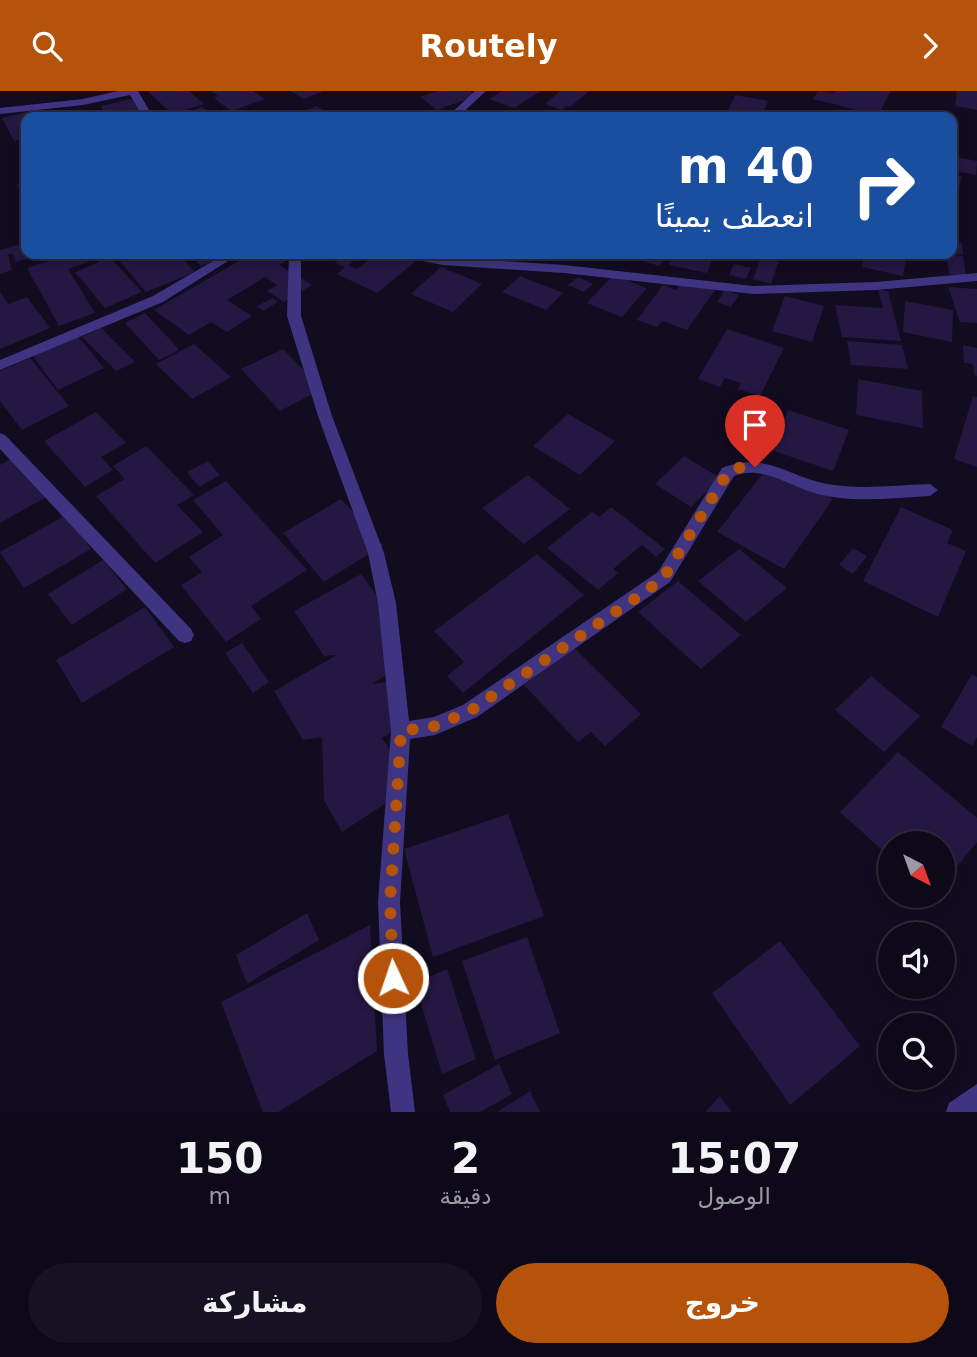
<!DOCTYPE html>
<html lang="ar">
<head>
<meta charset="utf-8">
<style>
	:root { --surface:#0d0918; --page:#161221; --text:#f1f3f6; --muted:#9a9aa2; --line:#2d2a37; --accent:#b45309 }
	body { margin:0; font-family:"DejaVu Sans","Noto Naskh Arabic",sans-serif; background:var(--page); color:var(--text); direction:rtl; height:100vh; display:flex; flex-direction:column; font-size:26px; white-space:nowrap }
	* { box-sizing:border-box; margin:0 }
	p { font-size:23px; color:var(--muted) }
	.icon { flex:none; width:38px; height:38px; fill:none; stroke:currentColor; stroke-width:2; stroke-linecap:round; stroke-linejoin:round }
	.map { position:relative; height:1021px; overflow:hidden; direction:ltr }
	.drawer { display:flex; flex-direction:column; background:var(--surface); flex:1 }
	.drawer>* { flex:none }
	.top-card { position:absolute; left:21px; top:21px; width:936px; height:147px; border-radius:14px; box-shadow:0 4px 10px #0003,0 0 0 2px var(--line); direction:rtl; background:#1a4fa0; color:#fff; overflow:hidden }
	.needle { width:46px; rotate:139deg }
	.fabs { position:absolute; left:878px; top:740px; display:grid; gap:14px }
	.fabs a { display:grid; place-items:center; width:77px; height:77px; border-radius:50%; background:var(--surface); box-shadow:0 4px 10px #0003,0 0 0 2px var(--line); font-size:35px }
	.pin { position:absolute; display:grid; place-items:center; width:60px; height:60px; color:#fff; margin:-72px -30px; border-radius:50% 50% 50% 0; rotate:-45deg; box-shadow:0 0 7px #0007 }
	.pin .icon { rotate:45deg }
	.me { position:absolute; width:77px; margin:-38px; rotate:357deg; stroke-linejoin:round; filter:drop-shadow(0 0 5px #0008) }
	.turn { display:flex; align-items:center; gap:24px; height:147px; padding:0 28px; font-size:32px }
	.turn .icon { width:91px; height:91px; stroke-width:2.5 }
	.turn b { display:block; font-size:49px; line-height:60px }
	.eta { display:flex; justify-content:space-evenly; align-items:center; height:119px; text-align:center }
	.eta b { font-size:42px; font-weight:700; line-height:49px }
	.primary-button { display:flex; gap:14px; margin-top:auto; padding:14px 28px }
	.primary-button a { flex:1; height:80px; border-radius:42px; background:var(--accent); color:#fff; font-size:28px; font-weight:700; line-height:80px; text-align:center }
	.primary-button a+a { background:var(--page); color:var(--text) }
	header { display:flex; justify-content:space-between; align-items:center; height:91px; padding:0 28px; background:var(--accent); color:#fff; font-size:32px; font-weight:700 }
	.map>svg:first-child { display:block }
	.building { fill:#241742 }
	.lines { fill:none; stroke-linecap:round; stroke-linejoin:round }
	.street { fill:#3f3481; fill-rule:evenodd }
	.route { stroke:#b45309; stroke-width:12; stroke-dasharray:0 21.6 }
</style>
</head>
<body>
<header><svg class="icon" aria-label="forward" viewBox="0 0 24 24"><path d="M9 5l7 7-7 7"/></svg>Routely<svg class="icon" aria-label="search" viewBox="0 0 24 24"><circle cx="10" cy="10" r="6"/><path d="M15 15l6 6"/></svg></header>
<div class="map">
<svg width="977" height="1021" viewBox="0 0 977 1021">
	<rect width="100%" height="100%" fill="#110c20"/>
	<g class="building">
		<path d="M150,0h39l15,13 -31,10 -25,-22z"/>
		<path d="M211,0h42l12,8 -34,12 -17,-13 4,-2z"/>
		<path d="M290,0h34l-20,8z"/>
		<path d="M438,0h31l7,5 -39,14 -17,-13z"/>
		<path d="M502,0h39l-27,17 -25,-9z"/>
		<path d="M560,0h29l-19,16 -4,-1 -4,4 -17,-6z"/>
		<path d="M818,0l16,2 2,-2h55l-13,24 -65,-16z"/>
		<path d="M957,0h20v19l-22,-4z"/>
		<path d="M735,4l33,6 -6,16 -34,-7z"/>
		<path d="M139,6l8,16 -19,4h-22l-5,-11z"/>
		<path d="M316,15l20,11h-46z"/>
		<path d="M202,16l13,10h-42z"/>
		<path d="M39,18l5,8h-18v21l-12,3 -12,-23z"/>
		<path d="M432,19l17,7h-31z"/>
		<path d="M952,65l25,5 -1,14 -24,-5z"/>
		<path d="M952,83l10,2 -9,35h-1z"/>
		<path d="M26,91v26l-9,-23z"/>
		<path d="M952,151l10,1 1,12 -11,-2z"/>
		<path d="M24,152l5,15 -13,4 -4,-9 -4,2 4,15 -12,4v-24z"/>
		<path d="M70,163h22l4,5 -28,10 27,44 -36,13 -32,-58z"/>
		<path d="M107,163l35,38 -37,16 -30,-36 24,-10 -4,-3z"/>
		<path d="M114,163h64l17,18 -49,20z"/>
		<path d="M188,163h41l-28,12z"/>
		<path d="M251,163h47l-19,11 33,20 -28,17 -17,-11 10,-6 -12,-8 -38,23 25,16 -25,16 -16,-10 -22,13 -35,-25z"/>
		<path d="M347,163h15l-14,11 9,4 19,-15h27l14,6 -40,33 -40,-19 8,-7 -10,-4z"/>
		<path d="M620,163h48l-9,12z"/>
		<path d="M674,163h40l-7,19 -38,-8z"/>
		<path d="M762,163h19l-10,30 -18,-5z"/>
		<path d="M865,163h42l-4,22 -41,-9z"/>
		<path d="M946,163l17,2 3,20 -17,-2z"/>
		<path d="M734,173l17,4 -5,11 -17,-4z"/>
		<path d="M441,176l41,17 -29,28 -42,-18z"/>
		<path d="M613,184l34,13 -25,29 -35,-14z"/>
		<path d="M520,185l43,17 -17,17 -44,-18z"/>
		<path d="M578,186l15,7 -9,8 -16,-7z"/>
		<path d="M684,188l31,11 -28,40 -25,-9 -5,6 -20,-7 26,-35 13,5z"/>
		<path d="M948,196l29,2v34l-17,-1z"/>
		<path d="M725,199l14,5 -8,12 -14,-5z"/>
		<path d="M878,199l10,1 13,50 -59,-4 -7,-32 48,3z"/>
		<path d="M0,201l8,12 19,-7 23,31 -50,21z"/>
		<path d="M785,205l39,10 -12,36 -40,-11z"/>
		<path d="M273,207l5,4 -15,9 -6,-5z"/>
		<path d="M905,210l48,9 -1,32 -49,-10z"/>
		<path d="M145,222l29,31 5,6 -20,10 -34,-37z"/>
		<path d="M101,237l34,34 -19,9 -34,-34z"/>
		<path d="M727,238l57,19 -24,48 -22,-7 3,-6 -16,-5 -5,9 -22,-8z"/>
		<path d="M77,244l27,33 -46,22 -26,-35z"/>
		<path d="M847,250l55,4 6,24 -57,-4z"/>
		<path d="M194,253l37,33 -39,22 -36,-35z"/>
		<path d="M963,254l14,3v28l-3,-1 -1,-11 -9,-1z"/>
		<path d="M283,258l39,40 -42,22 -39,-42z"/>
		<path d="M30,267l39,48 -47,24 -22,-29v-30z"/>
		<path d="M858,288l64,12 1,37 -67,-13z"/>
		<path d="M973,305l4,1v70l-23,-8z"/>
		<path d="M788,319l61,20 -16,41 -62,-21z"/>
		<path d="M96,321l30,31 -25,14 12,13 -28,17 -41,-46z"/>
		<path d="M568,323l47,27 -35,34 -47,-29z"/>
		<path d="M146,355l48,49 -17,10 26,27 -48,31 -59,-67 29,-17 -12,-13z"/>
		<path d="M21,363l31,40 -52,29v-58z"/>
		<path d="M684,365l36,22 -29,29 -36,-23z"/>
		<path d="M208,370l12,14 -21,12 -12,-15z"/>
		<path d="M769,375l64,33 -49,70 -67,-37z"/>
		<path d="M528,384l42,34 -46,35 -42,-36z"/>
		<path d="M226,390l81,89 -56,36 10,13 -35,23 -45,-57 21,-13 -13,-15 34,-22 -30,-35z"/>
		<path d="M341,408l42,46 -59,37 -41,-49z"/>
		<path d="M611,416l54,42 -9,8 -14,-12 -29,24 5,4 -20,17 -51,-42 45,-36 7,5z"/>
		<path d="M901,416l52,23 -6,13 19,8 -28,66 -75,-36z"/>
		<path d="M66,424l25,34 -67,39 -24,-36z"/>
		<path d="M853,457l14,8 -14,18 -14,-9z"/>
		<path d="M739,458l48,39 -41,34 -48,-41z"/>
		<path d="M537,463l47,41 -121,98 -16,-17 17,-14 -30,-31z"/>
		<path d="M103,469l24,29 -55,36 -24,-31z"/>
		<path d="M361,483l35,48 3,45 -27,17 22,-3 4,47 -16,10 11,17 4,41 -55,36 -18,-32 -2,-63 -19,3 -29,-49 63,-36 -13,1 -30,-45z"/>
		<path d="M678,490l63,54 -40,34 -63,-57z"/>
		<path d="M145,516l29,40 -92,56 -26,-43z"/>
		<path d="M242,552l27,39 -16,11 -28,-40z"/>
		<path d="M573,556l68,67 -36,32 -14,-14 -13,10 -54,-57z"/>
		<path d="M972,583l5,3v60l-5,9 -31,-19z"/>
		<path d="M871,585l49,40 -36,36 -49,-42z"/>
		<path d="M898,661l79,66v24l-34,41v-40h-52v15l-51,-46z"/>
		<path d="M508,723l36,102 -111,41 -29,-108z"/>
		<path d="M307,822l12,27 -72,44 -11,-29z"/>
		<path d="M370,834l7,126 -99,61h-15l-42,-110z"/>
		<path d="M527,846l33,96 -65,27 -33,-99z"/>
		<path d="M780,850l80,105 -70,59 -78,-112z"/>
		<path d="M447,878l29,90 -34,15 -27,-91z"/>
		<path d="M499,973l13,30 -32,18h-30l-7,-17z"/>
		<path d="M530,1000l10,21h-43z"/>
		<path d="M720,1005l12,16h-27z"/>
	</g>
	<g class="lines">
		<g class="street">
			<path d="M118,0h20l15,26h-10l-13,-22 -47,10 -83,9v-6l83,-9z"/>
			<path d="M475,0h11l-28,26h-11z"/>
			<path d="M225,163h14l-76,48 -163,68v-10l153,-64z"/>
			<path d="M289,163h12v62l31,100 52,137 12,50 13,118 25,-4 29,-12 195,-133 64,-104c43,-17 65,8 105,16 33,6 69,1 103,0l8,6 -8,6c-39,2 -81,8 -119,-4 -25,-8 -51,-27 -77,-16l-64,106 -193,135 -42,18 -25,4 -10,163 8,152 7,58h-24l-7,-58 -6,-152 13,-171 -13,-128 -10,-50 -50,-137 -31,-100z"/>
			<path d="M400,163l164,11 189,21 123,-4 101,-9v8l-101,9 -123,4 -189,-21 -121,-8 -41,-8z"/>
			<path d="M0,342l5,2 186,194 3,6 -3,6 -6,2 -6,-2 -179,-192z"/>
			<path d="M977,993v28h-31l3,-9z"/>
		</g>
	</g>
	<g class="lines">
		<path class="route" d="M393,887l-3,-76 11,-171 34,-5 35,-15 179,-122 15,-12 64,-105 7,-4 20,-1"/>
	</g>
</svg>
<div class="fabs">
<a><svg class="needle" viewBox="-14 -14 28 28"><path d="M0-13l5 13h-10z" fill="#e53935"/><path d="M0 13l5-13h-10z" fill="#9a9aa2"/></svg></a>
<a><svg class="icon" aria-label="sound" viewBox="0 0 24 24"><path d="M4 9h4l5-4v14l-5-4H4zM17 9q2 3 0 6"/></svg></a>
<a><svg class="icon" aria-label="search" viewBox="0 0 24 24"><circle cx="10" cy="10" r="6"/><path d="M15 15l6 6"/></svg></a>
</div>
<div class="pin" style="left:755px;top:376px;background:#d93025"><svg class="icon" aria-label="arrive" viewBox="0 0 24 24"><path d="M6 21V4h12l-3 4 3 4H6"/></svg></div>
<svg class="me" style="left:393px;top:887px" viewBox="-20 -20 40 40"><circle r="17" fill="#b45309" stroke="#fff" stroke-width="3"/><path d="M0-11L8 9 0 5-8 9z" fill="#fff"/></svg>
<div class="top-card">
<div class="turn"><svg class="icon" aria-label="right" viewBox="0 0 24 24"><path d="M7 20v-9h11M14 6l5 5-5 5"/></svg><div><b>40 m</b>انعطف يمينًا</div></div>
</div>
</div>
<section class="drawer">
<div class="eta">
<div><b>15:07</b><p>الوصول</p></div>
<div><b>2</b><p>دقيقة</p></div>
<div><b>150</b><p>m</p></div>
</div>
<div class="primary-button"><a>خروج</a><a>مشاركة</a></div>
</section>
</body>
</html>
